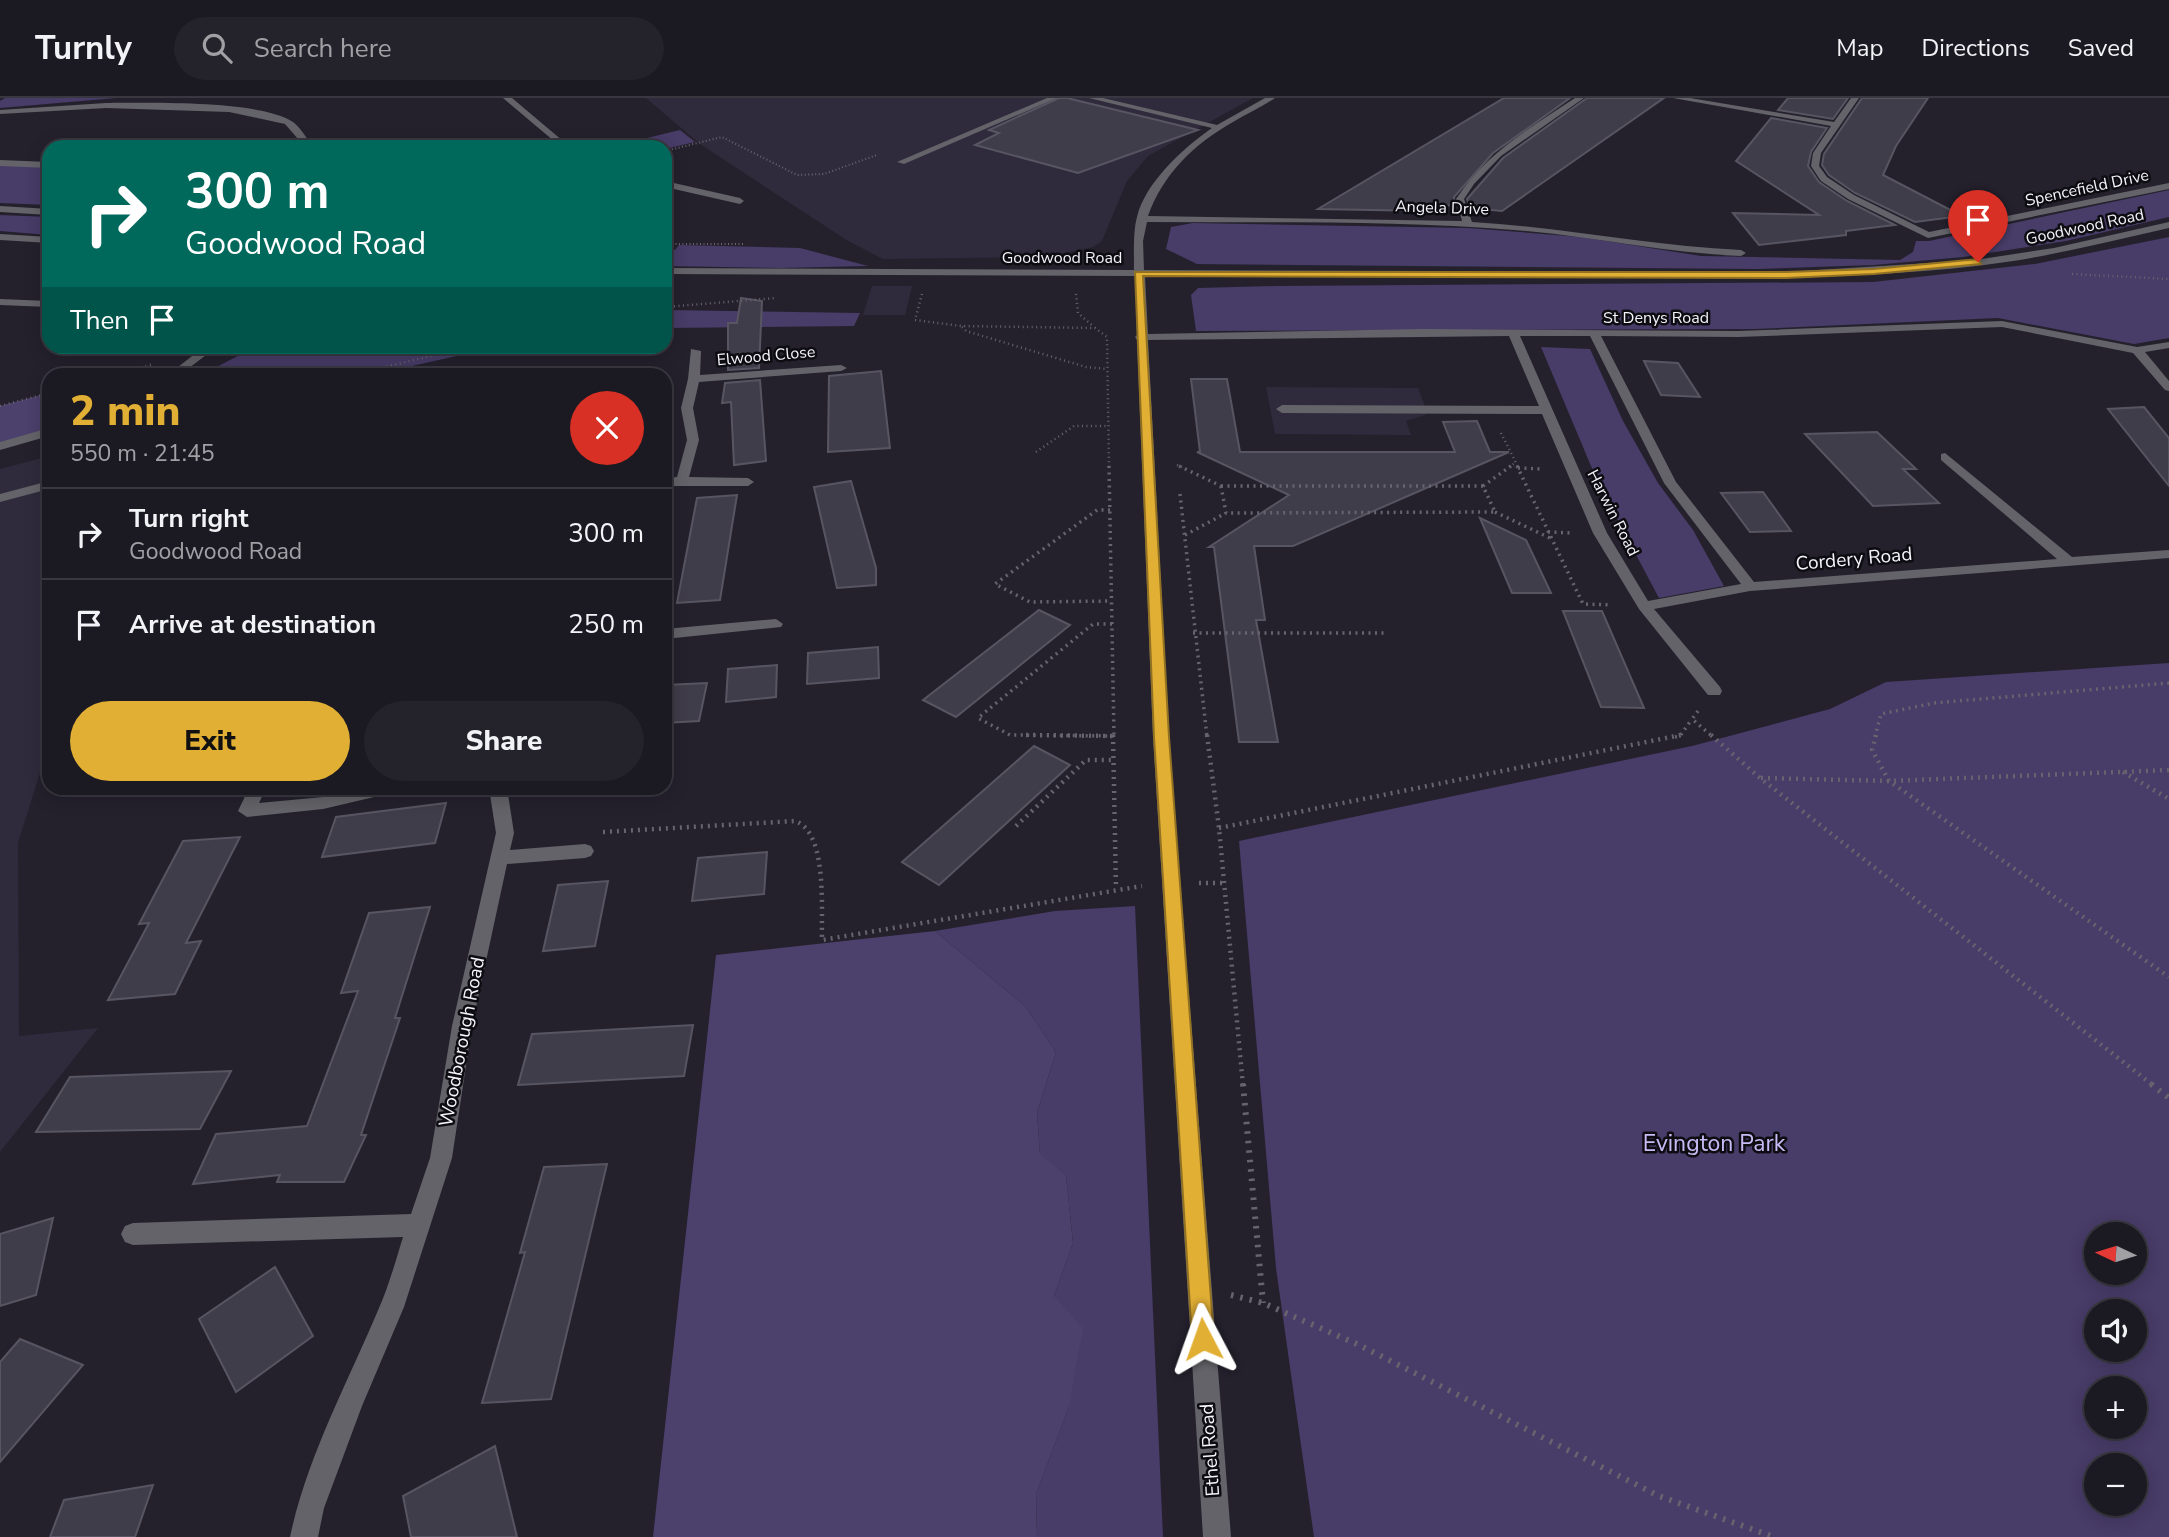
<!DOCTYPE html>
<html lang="en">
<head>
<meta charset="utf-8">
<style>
	:root { --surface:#1b1922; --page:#24222a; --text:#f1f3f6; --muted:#a0a0a5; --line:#393840; --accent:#e1af34 }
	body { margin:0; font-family:"Nunito Sans",sans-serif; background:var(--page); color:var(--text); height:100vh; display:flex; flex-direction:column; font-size:26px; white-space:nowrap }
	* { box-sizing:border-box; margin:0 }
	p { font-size:23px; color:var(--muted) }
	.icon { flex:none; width:38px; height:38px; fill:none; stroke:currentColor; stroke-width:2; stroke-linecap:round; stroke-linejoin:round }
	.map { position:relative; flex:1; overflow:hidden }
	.side { position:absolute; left:42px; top:270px; width:630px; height:427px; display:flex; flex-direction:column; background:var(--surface); border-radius:21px; box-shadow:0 4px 18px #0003,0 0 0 2px var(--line) }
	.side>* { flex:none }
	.top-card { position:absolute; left:42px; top:42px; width:630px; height:214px; border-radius:21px; box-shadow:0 4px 18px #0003,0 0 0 2px var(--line); background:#00695c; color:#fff; overflow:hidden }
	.needle { width:46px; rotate:274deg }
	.buttons { position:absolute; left:2084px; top:1124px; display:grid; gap:14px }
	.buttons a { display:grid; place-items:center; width:63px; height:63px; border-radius:50%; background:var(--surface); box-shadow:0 4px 18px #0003,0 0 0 2px var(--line); font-size:35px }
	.pin { position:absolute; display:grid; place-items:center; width:60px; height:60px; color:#fff; margin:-72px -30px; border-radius:50% 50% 50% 0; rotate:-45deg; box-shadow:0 0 7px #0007 }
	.pin .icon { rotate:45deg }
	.me { position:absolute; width:77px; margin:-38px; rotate:356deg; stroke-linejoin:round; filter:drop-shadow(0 0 5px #0008) }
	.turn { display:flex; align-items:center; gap:24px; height:147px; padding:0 28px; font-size:32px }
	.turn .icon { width:91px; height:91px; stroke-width:2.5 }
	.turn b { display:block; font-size:49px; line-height:60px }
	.then { display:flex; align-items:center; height:66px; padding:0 28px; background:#0003; gap:14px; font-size:26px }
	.round { display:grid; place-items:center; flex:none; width:74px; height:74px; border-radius:37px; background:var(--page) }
	.head { display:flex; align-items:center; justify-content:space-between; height:119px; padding:0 28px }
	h1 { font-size:42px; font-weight:800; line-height:52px; color:var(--accent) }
	.button { display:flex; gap:14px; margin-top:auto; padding:14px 28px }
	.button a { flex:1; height:80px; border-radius:42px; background:var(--accent); color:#111; font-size:28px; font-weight:800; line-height:80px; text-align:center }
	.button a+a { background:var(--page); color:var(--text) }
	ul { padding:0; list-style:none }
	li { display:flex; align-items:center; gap:21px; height:91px; padding:0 28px; border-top:2px solid var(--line) }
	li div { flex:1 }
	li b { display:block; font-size:26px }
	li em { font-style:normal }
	header { display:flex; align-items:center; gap:42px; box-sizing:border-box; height:98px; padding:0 35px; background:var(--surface); border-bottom:2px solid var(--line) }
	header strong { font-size:33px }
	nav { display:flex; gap:38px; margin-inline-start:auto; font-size:24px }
	.search { width:490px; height:63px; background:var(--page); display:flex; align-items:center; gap:18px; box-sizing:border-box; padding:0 24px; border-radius:38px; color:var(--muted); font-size:26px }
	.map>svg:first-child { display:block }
	.built { fill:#2f2b3c }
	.green { fill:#483c68; fill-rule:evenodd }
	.forest { fill:#4c406c }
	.building { fill:#403d4a; stroke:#585562; stroke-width:2 }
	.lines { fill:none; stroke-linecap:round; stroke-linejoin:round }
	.path-far4 { stroke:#67646f; stroke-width:2; stroke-dasharray:1 2.5; stroke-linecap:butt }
	.path-far3 { stroke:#67646f; stroke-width:2.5; stroke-dasharray:1 3.5; stroke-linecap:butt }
	.path-far2 { stroke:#67646f; stroke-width:3.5; stroke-dasharray:2 4.5; stroke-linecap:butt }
	.path-far1 { stroke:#67646f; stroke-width:4.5; stroke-dasharray:2 5; stroke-linecap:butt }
	.path { stroke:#67646f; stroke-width:6; stroke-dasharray:2.5 7; stroke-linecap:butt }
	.minor { fill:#646369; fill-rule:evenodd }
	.route { fill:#e1af34; stroke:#927222; stroke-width:2 }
	.labels { text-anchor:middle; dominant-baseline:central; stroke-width:5; stroke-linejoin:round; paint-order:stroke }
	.far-street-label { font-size:16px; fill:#f4f2fb; stroke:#0d0c11 }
	.street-label { font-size:19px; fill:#f4f2fb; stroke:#0d0c11 }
	.near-park-label { font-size:23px; fill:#c7baf5; stroke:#0d0c11 }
</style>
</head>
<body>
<header>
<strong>Turnly</strong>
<div class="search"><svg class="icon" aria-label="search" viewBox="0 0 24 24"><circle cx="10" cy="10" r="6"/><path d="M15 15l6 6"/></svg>Search here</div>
<nav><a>Map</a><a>Directions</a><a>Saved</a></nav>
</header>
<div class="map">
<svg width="2169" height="1439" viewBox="0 0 2169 1439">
	<rect width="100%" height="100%" fill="#24212d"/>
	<g class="built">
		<path d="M646,0h607l-105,58 -21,25 -25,60 -9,6 -46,10 -164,2 -35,-18 -148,-97z"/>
		<path d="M872,188h40l-7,29h-42z"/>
		<path d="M1266,289l152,1 10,26 -22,7 5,14 -136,-1z"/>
		<path d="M49,358v288l-31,99 1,193 79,-8 -98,124v-683z"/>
	</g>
	<g class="green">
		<path d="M5,0h111l-116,10v-7z"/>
		<path d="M680,32l15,12 -30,7 -55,-2z"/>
		<path d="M0,67l49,2v38l-49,-2z"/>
		<path d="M2169,92v27l-103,24 -103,16 -89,8 -116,4 -561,-5 -31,-15 5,-22 22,-4 275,5 113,9 120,19 199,4 13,-8 3,-11h13z"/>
		<path d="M0,117l49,2v18l-49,-4z"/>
		<path d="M2169,139v101l-35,6 -136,-26 -242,11 -560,2 -5,-36 7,-7 78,-2 597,-4 162,-18z"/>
		<path d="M679,147l121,3 68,18 -86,2 -117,-2v-16h10z"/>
		<path d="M665,212l195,3 -6,13 -189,2z"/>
		<path d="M255,249l8,-1 234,1 -121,27h-173z"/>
		<path d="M1541,249l49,2 33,72 35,62 35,47 31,56 -65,12 -60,-113z"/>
		<path d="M2169,565v874h-855l-38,-269 -37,-427 453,-95 138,-37 56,-27zM2096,1136h39v38h-39zM2096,1213h39v38h-39zM2096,1290h39v38h-39zM2096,1367h39v38h-39z"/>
		<path d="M1135,808l28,631h-126l-1,-43 33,-87 -15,-111 19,-53 -7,-68 -26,-20 -3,-42 19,-61 -30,-45 -91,-76 120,-20z"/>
	</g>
	<g class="forest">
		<path d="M49,295v39l-49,14v-40z"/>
		<path d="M935,833l91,76 30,45 -19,61 3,41 26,21 7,68 -19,53 29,32 -14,79 -33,87 1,43h-384l63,-582z"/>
	</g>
	<g class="building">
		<path d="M1059,0h8l131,32 -120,43 -103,-28 24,-12 -10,-3z"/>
		<path d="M1504,0h66l-77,55 -39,44 1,9 -33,-3 3,8 -107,-2z"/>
		<path d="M1587,0h77l-162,113 -32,-3 -3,-9 36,-41z"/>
		<path d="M1788,0h60l-15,21 -55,-9z"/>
		<path d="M1862,0h66l-32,48 -13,29 79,41 -47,6 -60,-29 -26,-18 -7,-10 2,-11z"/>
		<path d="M1771,20l56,10 -16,24 -3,14 11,16 28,19 48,24 -49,6v4l-87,10 -26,-32 86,2 -83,-54z"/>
		<path d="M741,200l21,3 -3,67 -31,2v-47h9z"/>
		<path d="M1644,263l34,2 22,34 -39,-2z"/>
		<path d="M881,273l9,77 -62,4 1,-76z"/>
		<path d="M1191,281h36l13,73h215l-12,-30 34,-1 13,31h19l-216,94h-39l11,74h-9l22,122h-39l-25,-195h-5l80,-52 -92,-43h3z"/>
		<path d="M760,282l6,81 -32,4 -3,-63 -9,1 3,-20z"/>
		<path d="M2144,309l25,31v48l-61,-77z"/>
		<path d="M1877,334l39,37h-13l36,34 -66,3 -68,-72z"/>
		<path d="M851,383l25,87v17l-39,3 -23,-101z"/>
		<path d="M1763,394l28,39 -41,1 -29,-39z"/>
		<path d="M737,397l-17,105 -43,3 20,-105z"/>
		<path d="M1480,420l46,22 25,53h-39z"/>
		<path d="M1039,512l31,15 -114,92 -33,-17z"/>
		<path d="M1563,513h39l42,97 -43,-1z"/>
		<path d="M878,549l1,31 -72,6 1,-31z"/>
		<path d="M777,567l-1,32 -50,5 2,-33z"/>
		<path d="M707,585l-8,38 -34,2v-38z"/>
		<path d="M1034,648l36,19 -131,120 -37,-23z"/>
		<path d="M446,705l-11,40 -113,14 14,-40z"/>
		<path d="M240,739l-54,106 15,-2 -26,53 -67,6 41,-77 -10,1 44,-83z"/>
		<path d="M767,754l-3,42 -72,7 6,-43z"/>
		<path d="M608,783l-13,65 -52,5 15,-66z"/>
		<path d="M430,809l-35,111h5l-39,117h5l-22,47h-67l3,-7 -87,9 23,-50 91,-8 51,-135 -17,2 28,-80z"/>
		<path d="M693,927l-9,51 -166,9 14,-51z"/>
		<path d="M231,973l-31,58 -164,3 34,-55z"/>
		<path d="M607,1066l-56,235 -69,4 43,-151 -5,1 24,-86z"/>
		<path d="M53,1120l-17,77 -36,11v-72z"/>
		<path d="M275,1169l38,69 -77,56 -37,-73z"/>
		<path d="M20,1241l63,26 -83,97v-100z"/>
		<path d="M495,1348l22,91h-106l-8,-41z"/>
		<path d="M153,1387l-18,52h-85l14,-37z"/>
	</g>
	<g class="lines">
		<g class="path-far4">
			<path d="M665,53l57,-14 75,38 27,-1 53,-19"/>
			<path d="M665,146h79"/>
		</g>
		<g class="path-far3">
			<path d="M2072,176l97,5"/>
			<path d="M922,196l-7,26 46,6 134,2 12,9 2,130"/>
			<path d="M1076,196l2,19 16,14"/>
			<path d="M665,209l111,-9"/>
			<path d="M962,229l4,4 120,36 21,2"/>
			<path d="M115,276l39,-10"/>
			<path d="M356,276l116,-28"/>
			<path d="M0,308l49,-13"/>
			<path d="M1501,335l17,34"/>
			<path d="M1036,354l38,-26h34"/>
			<path d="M1177,367l5,2"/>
			<path d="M1509,369l6,-4"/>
		</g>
		<g class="path-far2">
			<path d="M1109,368l5,271"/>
			<path d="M1179,368l42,20"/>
			<path d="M1517,368l66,138 29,1"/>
			<path d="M1518,370l24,1"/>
			<path d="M1221,388h262l12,26 -269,1z"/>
			<path d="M1483,388l28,-20"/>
			<path d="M1180,396l27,243"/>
			<path d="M1110,412h-13l-102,74 35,18 81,-1"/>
			<path d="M1495,414l55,26"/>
			<path d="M1548,434l23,1"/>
			<path d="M1185,437l41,-22"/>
			<path d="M1112,526h-19l-115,94 32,17 104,1"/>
			<path d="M1193,535h194"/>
			<path d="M1698,613l-6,8 21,18"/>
			<path d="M1675,639l5,-1 12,-17"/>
			<path d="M1875,639l6,-23 53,-11 235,-20"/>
		</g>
		<g class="path-far1">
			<path d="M1026,637l88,1"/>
			<path d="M1113,637l3,154"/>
			<path d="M1207,637l12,93 24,258"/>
			<path d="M1711,637l49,43 394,308"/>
			<path d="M1876,637l-4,15 17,31 280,-11"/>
			<path d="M2123,674l46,27"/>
			<path d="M1761,680l128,3 280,196"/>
			<path d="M1016,728l70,-66h29"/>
			<path d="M1219,730l462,-93"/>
			<path d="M603,734l192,-11c33,11 26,89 27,119l320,-54"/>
			<path d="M1199,785h24"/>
		</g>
		<g class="path">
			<path d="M1243,986l20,219"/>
			<path d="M2151,986l18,14"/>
			<path d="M1231,1197l32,8 96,42 300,151 115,41"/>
		</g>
		<g class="minor">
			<path d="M503,0h9l58,49h-9z"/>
			<path d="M1047,0h10l-153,66 -7,-2z"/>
			<path d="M1089,0h14l114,27 48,-27h10c-13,9 -29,16 -42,24 -39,22 -70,52 -85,94l314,5 -6,-22c30,-46 74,-71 119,-101h9l-83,58 -27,28 -10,15 8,23c90,5 179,24 269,28l5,3 -5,3c-77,-3 -151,-20 -227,-26 -122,-10 -245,-7 -367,-8l-4,19 1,29 642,2 189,-12 79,-12 115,-26v6c-54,12 -108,26 -163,34 -73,11 -147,13 -220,16l-641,-2 3,58 275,-5 315,2 264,-10 135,26 32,-5v6l-24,4 24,29v10l-4,-1 -32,-37 -131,-26 -264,10 -137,-1 75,146 78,100 303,-23 -116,-99v-6l4,-1 127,104 97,-7v8l-419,33 -96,18 66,78 2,4 -2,4h-12l-69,-86 -46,-76 -51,-119 -260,-1 -6,-4 6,-4 257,1 -30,-70 -361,4 21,397 62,800h-28l-50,-800 -16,-397 -2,-3 2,-2 -2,-59 -470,-2v-6l469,2c0,-17 -1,-39 3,-53 8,-34 46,-69 75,-89zM1520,238h70l74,147 77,101 -93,17 -41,-68z"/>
			<path d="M1673,0h17l144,24 17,-24h8l-38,55 -2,13 8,11 27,18 75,37 240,-49v6l-241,49 -80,-39 -27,-18 -10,-15 2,-13 18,-27z"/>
			<path d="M106,5c41,0 155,-3 187,19 8,6 14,17 20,25h-8l-20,-23 -56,-12 -123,-4 -106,6v-4z"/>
			<path d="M0,62l49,2v6l-49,-2z"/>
			<path d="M665,83l75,17 4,3 -4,3 -75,-17z"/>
			<path d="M0,108l49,3v6l-49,-3z"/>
			<path d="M0,136l49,3v6l-49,-3z"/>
			<path d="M0,201l49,2v6l-49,-2z"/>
			<path d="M205,248h13l-37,28h-12z"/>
			<path d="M691,251l10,2 -1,24 141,-10 6,3 -6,3 -142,11 -6,26 6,32 -10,37 59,1 6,4 -6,4h-83v-8l12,-1 10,-37 -6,-32 7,-29z"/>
			<path d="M49,330v8l-49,14v-8z"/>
			<path d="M49,383v8l-49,13v-8z"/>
			<path d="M776,521l7,5 -2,3 -116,12v-10z"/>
			<path d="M249,690h17l-7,15 64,-6 40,-9h33l-9,6 -64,15 -76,8 -9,-6z"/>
			<path d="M489,690h18l7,45 -4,17 75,-6 6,2 3,5 -3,5 -6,2 -78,6 -35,162 -20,132 -48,149 -42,99 -38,102 -6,29h-28c17,-80 58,-155 89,-229 10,-23 17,-48 24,-71l-270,8 -8,-3 -4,-8 4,-8 8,-3 278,-9 19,-56 22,-132 44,-193z"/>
		</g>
	</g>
	<path class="route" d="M1978,161l3,5 -107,10 -88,4 -643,-2 26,461 45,602 -3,8 -8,3 -8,-3 -3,-8 -38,-602 -19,-465h651l88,-3z"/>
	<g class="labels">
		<g class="far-street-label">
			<text transform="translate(2087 90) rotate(-12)">Spencefield Drive</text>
			<text transform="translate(1442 110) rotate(2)">Angela Drive</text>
			<text transform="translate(2085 129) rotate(-12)">Goodwood Road</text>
			<text x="1062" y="160">Goodwood Road</text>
			<text x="1656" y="220">St Denys Road</text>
			<text transform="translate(766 258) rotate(-5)">Elwood Close</text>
			<text transform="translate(1613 415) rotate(63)">Harwin Road</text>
		</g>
		<g class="street-label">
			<text transform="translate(1854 461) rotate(-5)">Cordery Road</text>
			<text transform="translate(462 944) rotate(-79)">Woodborough Road</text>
			<text transform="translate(1210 1352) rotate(-94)">Ethel Road</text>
		</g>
		<g class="near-park-label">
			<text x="1714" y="1045">Evington Park</text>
		</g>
	</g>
</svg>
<div class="buttons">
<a><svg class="needle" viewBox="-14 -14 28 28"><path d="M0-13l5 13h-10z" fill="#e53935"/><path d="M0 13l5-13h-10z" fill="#a0a0a5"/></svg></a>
<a><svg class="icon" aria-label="sound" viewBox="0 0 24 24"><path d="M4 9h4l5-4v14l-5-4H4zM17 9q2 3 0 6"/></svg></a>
<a>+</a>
<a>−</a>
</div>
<div class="pin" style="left:1978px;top:164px;background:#d93025"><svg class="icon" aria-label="arrive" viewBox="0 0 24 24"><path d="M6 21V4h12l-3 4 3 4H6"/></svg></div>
<svg class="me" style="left:1203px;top:1241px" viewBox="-20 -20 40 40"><path d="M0-17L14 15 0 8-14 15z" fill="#e1af34" stroke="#fff" stroke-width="4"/></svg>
<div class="top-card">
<div class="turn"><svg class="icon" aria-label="right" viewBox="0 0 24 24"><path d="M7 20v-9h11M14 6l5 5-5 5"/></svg><div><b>300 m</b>Goodwood Road</div></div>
<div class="then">Then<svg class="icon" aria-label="arrive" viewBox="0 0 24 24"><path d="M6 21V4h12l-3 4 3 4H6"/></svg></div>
</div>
<section class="side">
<div class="head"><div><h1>2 min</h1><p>550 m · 21:45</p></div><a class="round" style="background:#d93025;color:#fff"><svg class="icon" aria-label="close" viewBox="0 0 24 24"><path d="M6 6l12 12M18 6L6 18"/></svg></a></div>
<ul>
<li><svg class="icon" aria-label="right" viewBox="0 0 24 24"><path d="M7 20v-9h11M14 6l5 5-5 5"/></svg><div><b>Turn right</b><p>Goodwood Road</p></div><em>300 m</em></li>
<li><svg class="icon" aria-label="arrive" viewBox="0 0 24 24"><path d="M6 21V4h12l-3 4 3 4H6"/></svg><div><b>Arrive at destination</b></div><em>250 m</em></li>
</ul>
<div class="button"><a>Exit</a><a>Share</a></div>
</section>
</div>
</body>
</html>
